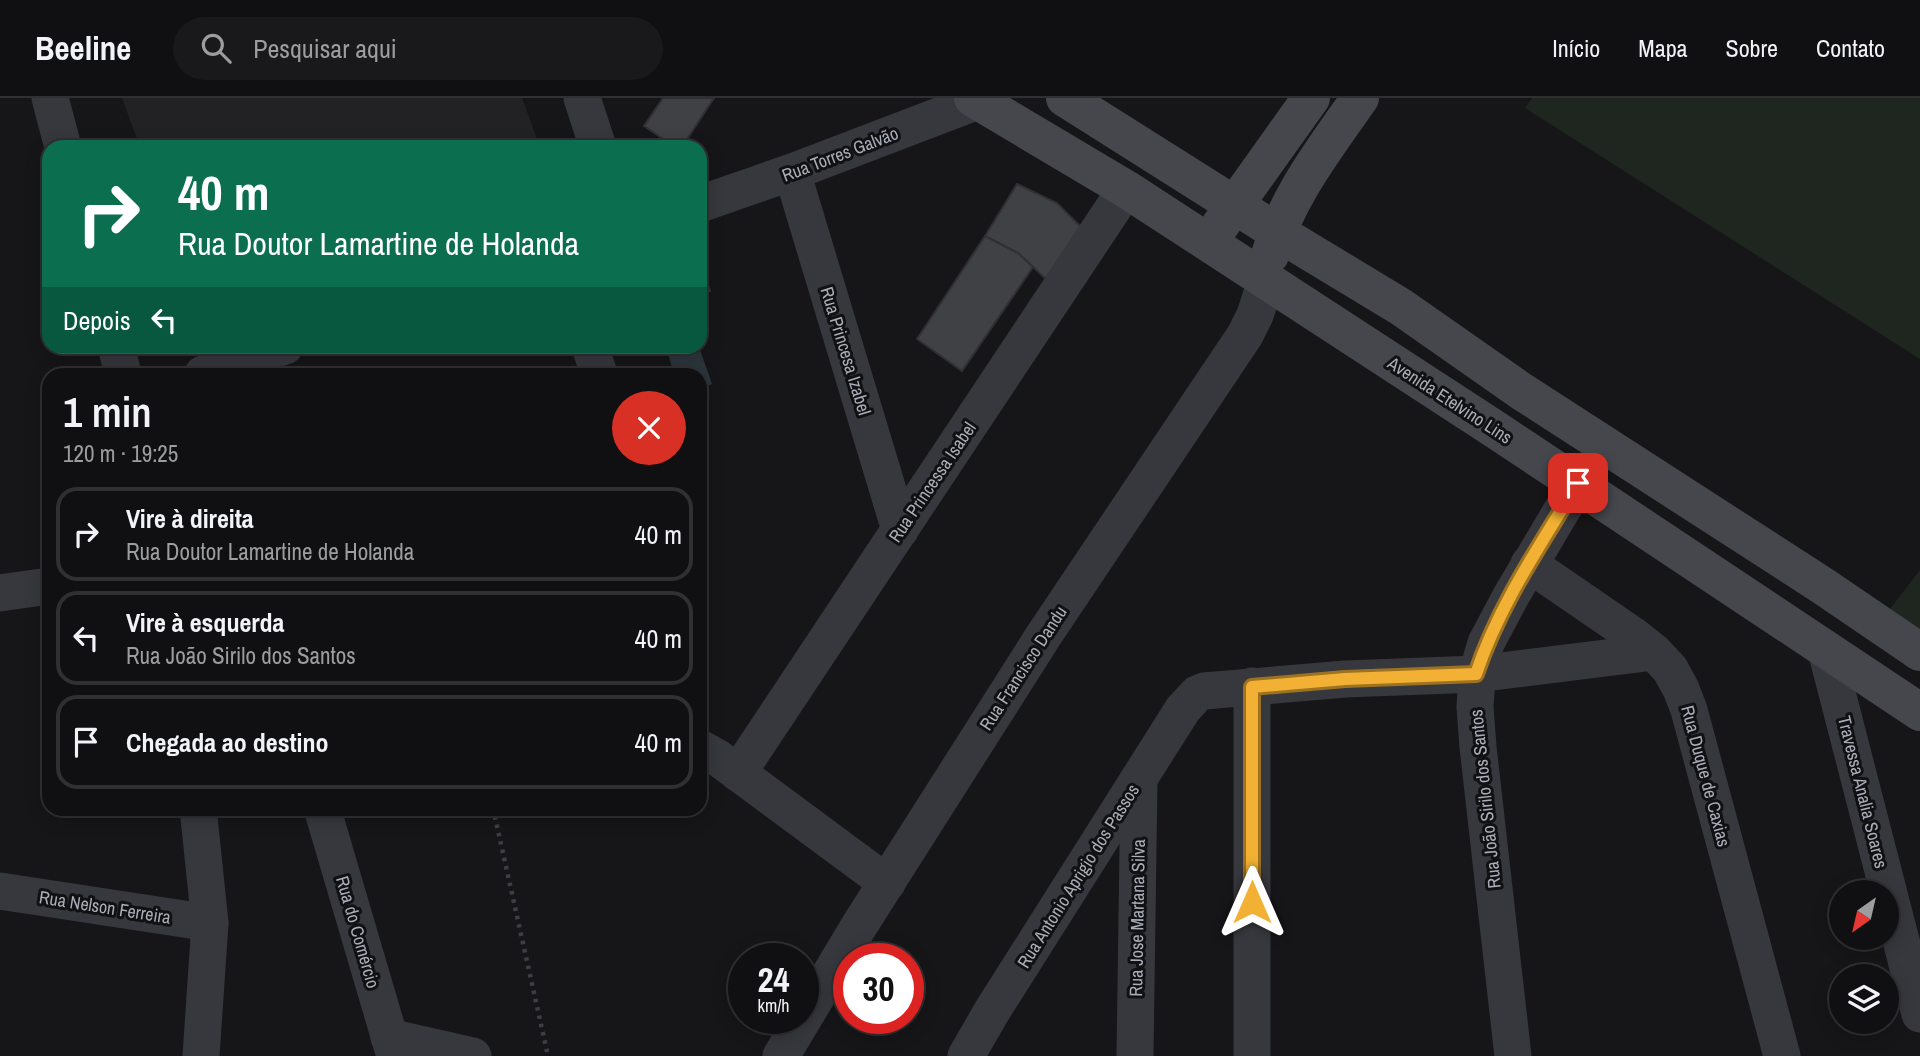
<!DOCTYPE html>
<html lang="pt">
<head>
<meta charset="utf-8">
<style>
	:root { --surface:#101012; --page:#19191b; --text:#f1f3f6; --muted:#9c9d9f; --line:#303032 }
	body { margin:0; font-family:"Archivo Narrow",sans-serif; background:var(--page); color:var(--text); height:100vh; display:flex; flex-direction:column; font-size:26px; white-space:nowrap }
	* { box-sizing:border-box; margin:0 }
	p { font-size:23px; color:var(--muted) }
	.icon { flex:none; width:38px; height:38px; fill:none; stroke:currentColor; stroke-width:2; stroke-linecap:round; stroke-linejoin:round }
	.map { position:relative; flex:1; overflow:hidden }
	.side { position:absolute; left:42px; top:270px; width:665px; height:448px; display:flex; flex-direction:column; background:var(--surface); border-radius:21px; box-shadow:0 4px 18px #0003,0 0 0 2px var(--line) }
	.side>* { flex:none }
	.guide { position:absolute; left:42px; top:42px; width:665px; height:214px; border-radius:21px; box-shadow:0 4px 18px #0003,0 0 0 2px var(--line); background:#0b6e4f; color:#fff; overflow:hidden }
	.needle { width:46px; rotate:214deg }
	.controls { position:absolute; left:1829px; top:782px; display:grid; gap:14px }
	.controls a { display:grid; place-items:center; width:70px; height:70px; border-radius:50%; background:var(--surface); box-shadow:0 4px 18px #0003,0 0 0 2px var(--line); font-size:35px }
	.speed { position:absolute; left:728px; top:845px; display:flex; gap:14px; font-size:35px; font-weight:700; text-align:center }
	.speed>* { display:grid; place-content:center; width:91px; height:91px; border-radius:50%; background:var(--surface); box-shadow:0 4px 18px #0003,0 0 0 2px var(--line); line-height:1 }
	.speed small { font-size:18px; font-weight:400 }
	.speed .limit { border:10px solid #d22; background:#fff; color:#111 }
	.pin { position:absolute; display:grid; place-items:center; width:60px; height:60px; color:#fff; margin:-30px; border-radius:14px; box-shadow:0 4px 10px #0006 }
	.me { position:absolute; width:77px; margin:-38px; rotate:0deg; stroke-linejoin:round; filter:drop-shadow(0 0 5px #0008) }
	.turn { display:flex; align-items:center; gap:24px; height:147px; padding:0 21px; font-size:32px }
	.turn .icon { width:91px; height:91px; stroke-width:2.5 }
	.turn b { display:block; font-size:49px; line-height:60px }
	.then { display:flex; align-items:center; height:66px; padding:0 21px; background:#0003; gap:14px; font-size:26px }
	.round { display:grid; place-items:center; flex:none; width:74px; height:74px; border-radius:37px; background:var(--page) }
	.headline { display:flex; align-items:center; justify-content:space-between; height:119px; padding:0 21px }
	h1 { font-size:42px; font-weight:600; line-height:52px }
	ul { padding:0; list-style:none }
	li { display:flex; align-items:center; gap:21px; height:94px; margin:0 14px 10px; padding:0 7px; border:4px solid var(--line); border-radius:21px }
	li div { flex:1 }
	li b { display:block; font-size:26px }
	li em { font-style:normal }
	header { display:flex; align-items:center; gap:42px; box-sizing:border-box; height:98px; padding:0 35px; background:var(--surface); border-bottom:2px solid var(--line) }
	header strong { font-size:33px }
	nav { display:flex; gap:38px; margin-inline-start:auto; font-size:24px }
	.search { width:490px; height:63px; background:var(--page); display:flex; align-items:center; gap:18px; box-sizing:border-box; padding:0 24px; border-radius:38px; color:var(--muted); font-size:26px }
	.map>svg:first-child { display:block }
	.built { fill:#222225 }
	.green { fill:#1e261f }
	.water { fill:#2c353c }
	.building { fill:#404145; stroke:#303034; stroke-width:2 }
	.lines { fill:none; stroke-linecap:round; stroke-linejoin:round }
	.path { stroke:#3d3f44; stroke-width:4.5; stroke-dasharray:3.5 5; stroke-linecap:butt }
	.street { stroke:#37383d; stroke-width:37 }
	.secondary { stroke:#45474d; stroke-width:38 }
	.route-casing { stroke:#9d7322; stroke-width:18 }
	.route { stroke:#f2b134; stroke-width:12 }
	.labels { text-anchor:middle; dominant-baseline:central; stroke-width:6; stroke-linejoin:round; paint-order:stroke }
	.street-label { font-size:18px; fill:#a8adb8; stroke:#111113 }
</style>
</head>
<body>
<header>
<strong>Beeline</strong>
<div class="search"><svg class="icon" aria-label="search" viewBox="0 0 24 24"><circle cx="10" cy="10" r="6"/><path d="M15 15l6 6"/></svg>Pesquisar aqui</div>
<nav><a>Início</a><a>Mapa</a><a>Sobre</a><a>Contato</a></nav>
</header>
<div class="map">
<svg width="1920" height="958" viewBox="0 0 1920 958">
	<rect width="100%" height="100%" fill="#161618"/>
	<path class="built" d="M122,0h400l18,49h-400z"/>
	<g class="green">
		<path d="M1532,0h388v261l-395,-251z"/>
		<path d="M1920,472v89l-47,-28z"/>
	</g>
	<path class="water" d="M677,249h22l13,37 -12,5v-15h-26l-7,-24z"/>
	<g class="building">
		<path d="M663,0h51l-32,49h-7l-31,-21z"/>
		<path d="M1017,86l40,19 25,25 -34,53 -30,-28 -33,-17z"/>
		<path d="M985,138l33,17 15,14 -71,104 -45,-32z"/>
		<path d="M700,162l10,31 -10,4z"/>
	</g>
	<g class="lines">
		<path class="path" d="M493,710l55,248"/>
		<g class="street">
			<path d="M50,0l13,49"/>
			<path d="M582,0l16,49"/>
			<path d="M792,74l108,358"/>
			<path d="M700,106l92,-32 186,-71"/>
			<path d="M116,248l7,28"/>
			<path d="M590,248l9,28"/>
			<path d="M203,276l82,-28"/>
			<path d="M1529,466l105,72 20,16 16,17 11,20 8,21 93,346"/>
			<path d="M0,495l49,-7"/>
			<path d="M1826,552l94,364"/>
			<path d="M1252,588v370"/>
			<path d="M700,650l18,10 169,125"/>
			<path d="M738,675l388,-584"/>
			<path d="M198,710l12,115 -9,133"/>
			<path d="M322,710l73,248"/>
			<path d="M0,793l210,32"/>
			<path d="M389,939l84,19"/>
			<path d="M781,958l78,-130 185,-291 201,-300 10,-20 11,-34"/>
			<path d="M966,958l26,-45 191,-302 14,-15 7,-3 141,-12 132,-5 177,-22"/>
			<path d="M1135,958l4,-277"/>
			<path d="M1513,958l-35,-309 -3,-40 2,-33 9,-31 25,-47 67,-113"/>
		</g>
		<g class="secondary">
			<path d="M973,0l153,91 370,241 424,282"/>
			<path d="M1065,0l212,134 124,75 120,84 302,195 97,66"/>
			<path d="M1219,129l92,-129"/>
			<path d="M1270,157c17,-59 56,-108 90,-157"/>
		</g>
	</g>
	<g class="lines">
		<g class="route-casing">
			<path id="route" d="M1252,804v-215l93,-8 131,-5c23,-69 65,-130 102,-191"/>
		</g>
		<use href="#route" class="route"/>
	</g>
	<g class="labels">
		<g class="street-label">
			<text transform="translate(840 56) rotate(-21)">Rua Torres Galvão</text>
			<text transform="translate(846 253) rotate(73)">Rua Princesa Izabel</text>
			<text transform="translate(1450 302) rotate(33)">Avenida Etelvino Lins</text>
			<text transform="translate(932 384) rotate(-56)">Rua Princessa Isabel</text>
			<text transform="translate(1023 570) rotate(-57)">Rua Francisco Dandu</text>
			<text transform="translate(1706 678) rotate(75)">Rua Duque de Caxias</text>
			<text transform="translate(1863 694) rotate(76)">Travessa Analia Soares</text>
			<text transform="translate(1485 701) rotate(-96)">Rua João Sirilo dos Santos</text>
			<text transform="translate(1078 778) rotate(-58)">Rua Antonio Aprigio dos Passos</text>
			<text transform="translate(105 809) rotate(9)">Rua Nelson Ferreira</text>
			<text transform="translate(1137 820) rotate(-89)">Rua Jose Martana Silva</text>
			<text transform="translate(358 834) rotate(74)">Rua do Comércio</text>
		</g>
	</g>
</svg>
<div class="controls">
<a><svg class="needle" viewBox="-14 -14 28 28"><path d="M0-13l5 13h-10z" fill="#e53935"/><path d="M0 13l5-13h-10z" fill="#9c9d9f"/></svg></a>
<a><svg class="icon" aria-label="layers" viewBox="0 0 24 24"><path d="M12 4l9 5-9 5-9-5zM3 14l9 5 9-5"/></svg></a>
</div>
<div class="speed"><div>24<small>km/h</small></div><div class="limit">30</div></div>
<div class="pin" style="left:1578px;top:385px;background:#d93025"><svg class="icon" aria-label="arrive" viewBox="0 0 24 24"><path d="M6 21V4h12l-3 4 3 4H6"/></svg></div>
<svg class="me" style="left:1252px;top:804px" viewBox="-20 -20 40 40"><path d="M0-17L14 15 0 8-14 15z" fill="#f2b134" stroke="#fff" stroke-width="4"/></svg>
<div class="guide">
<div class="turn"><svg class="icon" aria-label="right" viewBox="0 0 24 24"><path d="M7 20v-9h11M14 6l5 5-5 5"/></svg><div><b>40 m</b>Rua Doutor Lamartine de Holanda</div></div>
<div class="then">Depois<svg class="icon" aria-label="left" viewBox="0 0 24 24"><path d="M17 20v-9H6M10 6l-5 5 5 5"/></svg></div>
</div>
<section class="side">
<div class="headline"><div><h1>1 min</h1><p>120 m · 19:25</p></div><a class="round" style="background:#d93025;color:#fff"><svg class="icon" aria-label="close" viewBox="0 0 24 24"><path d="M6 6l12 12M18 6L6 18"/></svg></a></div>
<ul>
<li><svg class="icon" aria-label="right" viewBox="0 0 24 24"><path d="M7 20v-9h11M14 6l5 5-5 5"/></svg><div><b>Vire à direita</b><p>Rua Doutor Lamartine de Holanda</p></div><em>40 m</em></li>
<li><svg class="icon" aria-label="left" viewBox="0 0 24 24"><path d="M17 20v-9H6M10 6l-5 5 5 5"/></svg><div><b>Vire à esquerda</b><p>Rua João Sirilo dos Santos</p></div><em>40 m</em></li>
<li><svg class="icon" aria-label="arrive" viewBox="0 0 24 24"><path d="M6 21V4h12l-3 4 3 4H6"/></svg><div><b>Chegada ao destino</b></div><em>40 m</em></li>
</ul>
</section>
</div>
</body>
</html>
